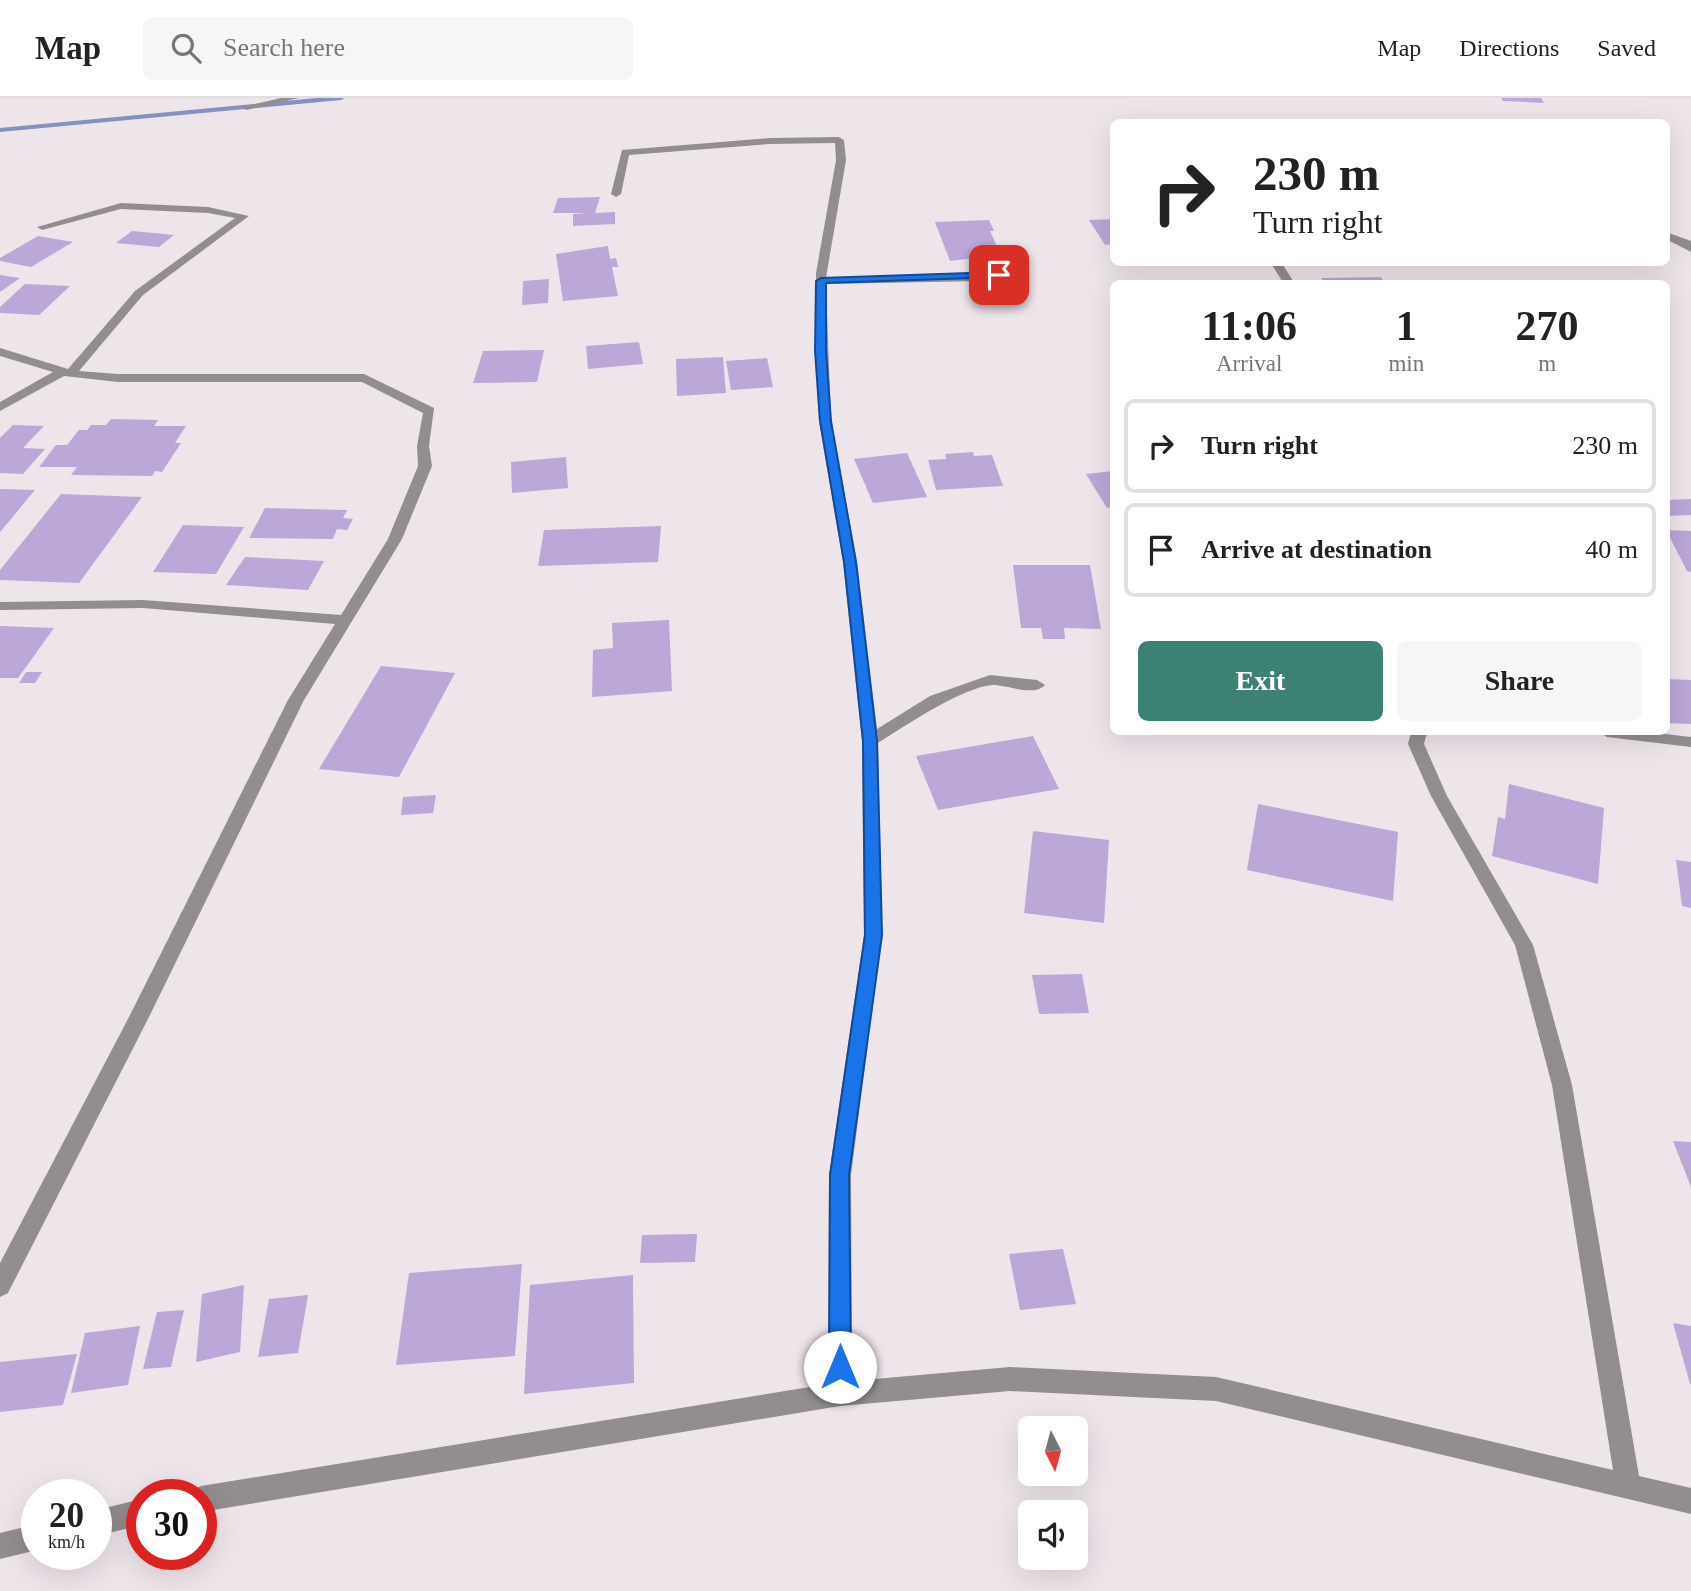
<!DOCTYPE html>
<html lang="en">
<head>
<meta charset="utf-8">
<style>
	:root { --surface:#fff; --page:#f6f6f6; --text:#222; --muted:#767676; --line:#e0e0e0; --accent:#3d8175 }
	body { margin:0; font-family:"Times New Roman",serif; background:var(--page); color:var(--text); height:100vh; display:flex; flex-direction:column; font-size:26px; white-space:nowrap }
	* { box-sizing:border-box; margin:0 }
	p { font-size:23px; color:var(--muted) }
	.icon { flex:none; width:38px; height:38px; fill:none; stroke:currentColor; stroke-width:2; stroke-linecap:round; stroke-linejoin:round }
	.map { position:relative; flex:1; overflow:hidden }
	.sheet { position:absolute; left:1110px; top:182px; width:560px; height:455px; display:flex; flex-direction:column; background:var(--surface); border-radius:10px; box-shadow:0 7px 28px #0002 }
	.sheet>* { flex:none }
	.hud { position:absolute; left:1110px; top:21px; width:560px; height:147px; border-radius:10px; box-shadow:0 7px 28px #0002; background:#fff; color:var(--text); overflow:hidden }
	.needle { width:46px; rotate:174deg }
	.tools { position:absolute; left:1018px; top:1318px; display:grid; gap:14px }
	.tools a { display:grid; place-items:center; width:70px; height:70px; border-radius:10px; background:var(--surface); box-shadow:0 7px 28px #0002; font-size:35px }
	.speed { position:absolute; left:21px; top:1381px; display:flex; gap:14px; font-size:35px; font-weight:700; text-align:center }
	.speed>* { display:grid; place-content:center; width:91px; height:91px; border-radius:50%; background:var(--surface); box-shadow:0 7px 28px #0002; line-height:1 }
	.speed small { font-size:18px; font-weight:400 }
	.speed .limit { border:10px solid #d22; background:#fff; color:#111 }
	.pin { position:absolute; display:grid; place-items:center; width:60px; height:60px; color:#fff; margin:-30px; border-radius:14px; box-shadow:0 4px 10px #0006 }
	.me { position:absolute; width:77px; margin:-38px; rotate:0deg; stroke-linejoin:round; filter:drop-shadow(0 0 5px #0008) }
	.turn { display:flex; align-items:center; gap:24px; height:147px; padding:0 28px; font-size:32px }
	.turn .icon { width:91px; height:91px; stroke-width:2.5 }
	.turn b { display:block; font-size:49px; line-height:60px }
	.eta { display:flex; justify-content:space-evenly; align-items:center; height:119px; text-align:center }
	.eta b { font-size:42px; font-weight:700; line-height:49px }
	.action { display:flex; gap:14px; margin-top:auto; padding:14px 28px }
	.action a { flex:1; height:80px; border-radius:10px; background:var(--accent); color:#fff; font-size:28px; font-weight:700; line-height:80px; text-align:center }
	.action a+a { background:var(--page); color:var(--text) }
	ul { padding:0; list-style:none }
	li { display:flex; align-items:center; gap:21px; height:94px; margin:0 14px 10px; padding:0 14px; border:4px solid var(--line); border-radius:10px }
	li div { flex:1 }
	li b { display:block; font-size:26px }
	li em { font-style:normal }
	header { display:flex; align-items:center; gap:42px; box-sizing:border-box; height:98px; padding:0 35px; background:var(--surface); border-bottom:2px solid var(--line) }
	header strong { font-size:33px }
	nav { display:flex; gap:38px; margin-inline-start:auto; font-size:24px }
	.search { width:490px; height:63px; background:var(--page); display:flex; align-items:center; gap:18px; box-sizing:border-box; padding:0 24px; border-radius:10px; color:var(--muted); font-size:26px }
	.map>svg:first-child { display:block }
	.lines { fill:none; stroke-linecap:round; stroke-linejoin:round }
	.stream { fill:#8592c1; fill-rule:evenodd }
	.building { fill:#bba7d8 }
	.minor { fill:#928d8e; fill-rule:evenodd }
	.route { fill:#1a73e8; stroke:#114b97; stroke-width:2 }
</style>
</head>
<body>
<header>
<strong>Map</strong>
<div class="search"><svg class="icon" aria-label="search" viewBox="0 0 24 24"><circle cx="10" cy="10" r="6"/><path d="M15 15l6 6"/></svg>Search here</div>
<nav><a>Map</a><a>Directions</a><a>Saved</a></nav>
</header>
<div class="map">
<svg width="1691" height="1493" viewBox="0 0 1691 1493">
	<rect width="100%" height="100%" fill="#eee5eb"/>
	<g class="lines">
		<path class="stream" d="M316,0h29l-4,2 -341,32v-4z"/>
	</g>
	<g class="building">
		<path d="M1501,0h40l3,5 -41,-2z"/>
		<path d="M600,99l-5,16 20,-1v12l-42,2v-12l15,-1h-35l5,-15z"/>
		<path d="M1113,121v25l-8,1 -16,-25z"/>
		<path d="M989,122l5,11h-4l11,24 -51,6 -15,-39z"/>
		<path d="M132,133l42,4 -15,12 -43,-4z"/>
		<path d="M38,138l35,6 -42,25 -31,-6v-3z"/>
		<path d="M608,148l2,13 6,-1 2,9h-6l6,29 -55,5 -7,-47z"/>
		<path d="M0,177l20,3 -20,14z"/>
		<path d="M1381,179l4,7h-61l-3,-6z"/>
		<path d="M549,181l-1,24 -26,2 1,-24z"/>
		<path d="M25,186l45,2 -31,29 -39,-2v-6z"/>
		<path d="M639,244l4,22 -55,5 -2,-23z"/>
		<path d="M544,252l-7,32 -64,1 10,-32z"/>
		<path d="M723,259l3,36 -49,3 -1,-37z"/>
		<path d="M767,260l6,29 -42,3 -5,-29z"/>
		<path d="M111,321l47,1 -4,6h32l-11,17h6l-19,29 -7,-1 -3,5 -81,-1 6,-8h-38l17,-22h11l12,-15h8l4,-5h15z"/>
		<path d="M13,327l31,1 -21,22 22,1 -22,25 -23,-1v-35z"/>
		<path d="M973,354l1,4 18,-1 11,31 -67,4 -8,-30 18,-1 -1,-5z"/>
		<path d="M907,355l20,44 -54,6 -19,-44z"/>
		<path d="M566,359l2,31 -56,5 -1,-31z"/>
		<path d="M1113,373v36l-6,1 -21,-34z"/>
		<path d="M0,391l35,1 -35,42z"/>
		<path d="M61,396l81,3 -63,86 -79,-3v-10z"/>
		<path d="M1691,401v16l-25,1v-16z"/>
		<path d="M265,410l82,2 -4,8 10,1 -6,11 -10,-1 -4,10 -84,-1z"/>
		<path d="M183,427l61,2 -28,47 -63,-2z"/>
		<path d="M661,428l-3,36 -120,4 6,-36z"/>
		<path d="M1666,432l25,1v41l-4,-1z"/>
		<path d="M245,459l79,4 -16,29 -82,-5z"/>
		<path d="M1013,467h77l11,64 -37,-1 1,11h-22l-2,-11h-20z"/>
		<path d="M669,522l3,71 -80,6 1,-47 20,-2 -1,-25z"/>
		<path d="M0,528l54,2 -36,50h-18z"/>
		<path d="M381,568l74,7 -56,104 -80,-8z"/>
		<path d="M26,574h16l-7,11h-16z"/>
		<path d="M1666,581l25,1v44l-25,-1z"/>
		<path d="M1033,638l26,53 -121,21 -22,-54z"/>
		<path d="M1509,686l95,24 -6,76 -106,-28 6,-39 7,2z"/>
		<path d="M436,697l-3,18 -32,2 2,-18z"/>
		<path d="M1258,706l140,28 -5,69 -146,-31z"/>
		<path d="M1033,733l76,9 -5,83 -80,-10z"/>
		<path d="M1676,762l15,2v46l-9,-2z"/>
		<path d="M1082,876l7,39 -50,1 -7,-39z"/>
		<path d="M1673,1043l18,1v45z"/>
		<path d="M697,1136l-2,28 -55,1 2,-28z"/>
		<path d="M1063,1151l13,55 -56,6 -11,-56z"/>
		<path d="M522,1166l-7,92 -119,9 13,-92z"/>
		<path d="M633,1177l1,108 -110,11 6,-109z"/>
		<path d="M244,1187l-4,67 -44,10 6,-68z"/>
		<path d="M308,1197l-10,58 -40,4 11,-58z"/>
		<path d="M184,1212l-13,57 -28,2 14,-57z"/>
		<path d="M1673,1225l18,3v58h-1z"/>
		<path d="M140,1228l-12,59 -57,8 14,-60z"/>
		<path d="M77,1256l-14,51 -63,7v-50z"/>
	</g>
	<g class="lines">
		<g class="minor">
			<path d="M281,0h18l-53,12 -4,-3z"/>
			<path d="M839,39l5,3 2,20 -20,118 156,-3 34,-5 5,3 -39,8 -156,3 5,137 26,141 20,167 53,-33 60,-21 47,5 8,5c-11,12 -37,0 -52,0 -31,2 -88,41 -115,58l4,192 -31,240 1,206 158,-14 206,10 397,93 -61,-385 -37,-140 -84,-149 -23,-52 3,-12h16l-3,12 23,52 86,149 39,140 67,391 52,12v26l-475,-113 -206,-10 -170,15 -639,106v-18h-11l2,-4 9,-4 627,-102 1,-209 35,-240 -2,-194 -19,-179 -24,-141 -4,-70 1,-78 20,-113 -1,-17 -65,1 -141,11 -8,39 -5,3 -5,-3 11,-44 148,-12z"/>
			<path d="M121,105l87,4 41,9 -106,79 -64,76 39,3h246l70,34 -5,38 3,20 -30,73 -98,161 -156,319 -140,274 -8,4v-34l129,-246 159,-317 47,-76 -192,-16 -143,2v-8l143,-2 198,15 47,-76 30,-73 -1,-20 6,-33 -61,-31h-244l-54,-6 -64,35v-9l53,-30 -53,-16v-8l68,21 67,-78 100,-73 -27,-5 -87,-4 -79,21 -5,-3z"/>
			<path d="M1666,134l25,9v11l-25,-13z"/>
			<path d="M1270,164h11l14,22h-11z"/>
			<path d="M1599,634h49l43,5v10l-84,-10z"/>
			<path d="M142,1401v26l-46,11v-26z"/>
			<path d="M37,1426v26l-37,9v-26z"/>
		</g>
	</g>
	<path class="route" d="M999,174l3,5 -176,6v68l5,70 25,141 21,179 5,194 -33,240 2,192 -3,7 -8,4 -7,-4 -4,-7 1,-192 35,-240 -2,-194 -19,-179 -24,-141 -5,-70 1,-70 5,-3z"/>
</svg>
<div class="tools">
<a><svg class="needle" viewBox="-14 -14 28 28"><path d="M0-13l5 13h-10z" fill="#e53935"/><path d="M0 13l5-13h-10z" fill="#767676"/></svg></a>
<a><svg class="icon" aria-label="sound" viewBox="0 0 24 24"><path d="M4 9h4l5-4v14l-5-4H4zM17 9q2 3 0 6"/></svg></a>
</div>
<div class="speed"><div>20<small>km/h</small></div><div class="limit">30</div></div>
<div class="pin" style="left:999px;top:177px;background:#d93025"><svg class="icon" aria-label="arrive" viewBox="0 0 24 24"><path d="M6 21V4h12l-3 4 3 4H6"/></svg></div>
<svg class="me" style="left:840px;top:1269px" viewBox="-20 -20 40 40"><circle r="19" fill="#fff"/><path d="M0-13L10 11 0 6-10 11z" fill="#1a73e8"/></svg>
<div class="hud">
<div class="turn"><svg class="icon" aria-label="right" viewBox="0 0 24 24"><path d="M7 20v-9h11M14 6l5 5-5 5"/></svg><div><b>230 m</b>Turn right</div></div>
</div>
<section class="sheet">
<div class="eta">
<div><b>11:06</b><p>Arrival</p></div>
<div><b>1</b><p>min</p></div>
<div><b>270</b><p>m</p></div>
</div>
<ul>
<li><svg class="icon" aria-label="right" viewBox="0 0 24 24"><path d="M7 20v-9h11M14 6l5 5-5 5"/></svg><div><b>Turn right</b></div><em>230 m</em></li>
<li><svg class="icon" aria-label="arrive" viewBox="0 0 24 24"><path d="M6 21V4h12l-3 4 3 4H6"/></svg><div><b>Arrive at destination</b></div><em>40 m</em></li>
</ul>
<div class="action"><a>Exit</a><a>Share</a></div>
</section>
</div>
</body>
</html>
